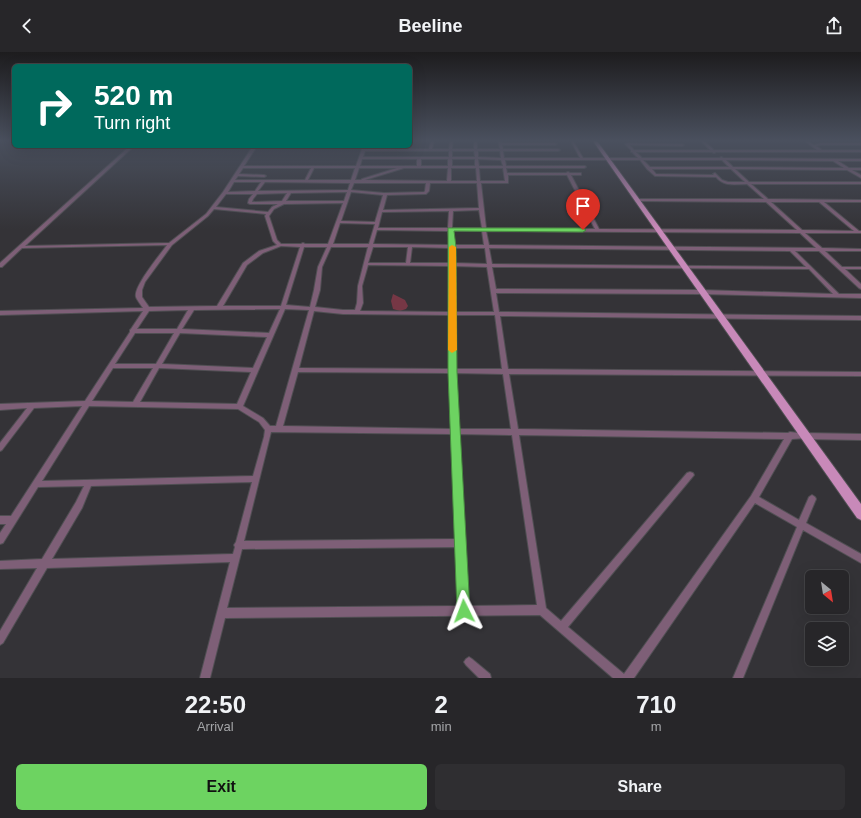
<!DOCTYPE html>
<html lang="en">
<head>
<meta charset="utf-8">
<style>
	:root { --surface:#272629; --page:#2f2e31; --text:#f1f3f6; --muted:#a4a5a8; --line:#434346; --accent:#6dd361 }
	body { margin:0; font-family:Arial,sans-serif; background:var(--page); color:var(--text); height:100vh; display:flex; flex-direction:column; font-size:15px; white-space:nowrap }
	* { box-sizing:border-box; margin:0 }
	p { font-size:13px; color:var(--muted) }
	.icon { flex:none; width:22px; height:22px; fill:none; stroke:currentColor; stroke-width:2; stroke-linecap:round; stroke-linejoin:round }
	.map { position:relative; height:626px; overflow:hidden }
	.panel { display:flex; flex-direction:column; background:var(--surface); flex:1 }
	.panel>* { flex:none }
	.banner { position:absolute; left:12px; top:12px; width:400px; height:84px; border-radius:6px; box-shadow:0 4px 16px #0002,0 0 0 1px var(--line); background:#00695c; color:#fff; overflow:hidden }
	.needle { width:26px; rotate:150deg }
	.tools { position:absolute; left:805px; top:518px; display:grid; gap:8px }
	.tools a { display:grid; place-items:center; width:44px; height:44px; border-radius:6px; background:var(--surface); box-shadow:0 4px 16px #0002,0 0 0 1px var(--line); font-size:20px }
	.pin { position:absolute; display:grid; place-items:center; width:34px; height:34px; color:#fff; margin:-41px -17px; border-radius:50% 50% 50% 0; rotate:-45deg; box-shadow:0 0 4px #0007 }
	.pin .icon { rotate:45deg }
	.me { position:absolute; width:44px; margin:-22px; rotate:357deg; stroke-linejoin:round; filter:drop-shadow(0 0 3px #0008) }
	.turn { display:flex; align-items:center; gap:14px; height:84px; padding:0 16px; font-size:18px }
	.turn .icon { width:52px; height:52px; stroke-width:2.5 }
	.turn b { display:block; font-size:28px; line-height:34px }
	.eta { display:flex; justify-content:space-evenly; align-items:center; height:68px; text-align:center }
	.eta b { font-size:24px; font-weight:700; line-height:28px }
	.action { display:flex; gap:8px; margin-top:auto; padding:8px 16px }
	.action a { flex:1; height:46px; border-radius:6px; background:var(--accent); color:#111; font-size:16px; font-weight:700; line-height:46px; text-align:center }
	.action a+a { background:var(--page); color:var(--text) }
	header { display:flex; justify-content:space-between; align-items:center; height:52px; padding:0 16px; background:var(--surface); font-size:18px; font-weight:700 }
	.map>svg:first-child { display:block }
	.green { fill:#763745 }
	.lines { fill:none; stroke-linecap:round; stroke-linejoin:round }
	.minor-casing { stroke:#504f53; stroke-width:2 }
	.tertiary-casing { stroke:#504f53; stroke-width:2 }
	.primary-casing { stroke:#504f53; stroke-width:2 }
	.minor { fill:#7e5f77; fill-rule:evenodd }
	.tertiary { fill:#7e5f77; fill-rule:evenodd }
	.primary { fill:#c889b9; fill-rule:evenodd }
	.route { fill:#6dd361; stroke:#47893f }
	.slow { fill:#f59e0b }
</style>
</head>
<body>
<header><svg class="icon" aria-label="back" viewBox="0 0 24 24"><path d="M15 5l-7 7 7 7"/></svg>Beeline<svg class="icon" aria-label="share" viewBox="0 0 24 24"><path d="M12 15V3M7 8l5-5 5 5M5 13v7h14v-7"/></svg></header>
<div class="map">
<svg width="861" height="626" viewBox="0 0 861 626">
	<rect width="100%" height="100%" fill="#343337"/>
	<path class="green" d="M393,242l12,6 3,6 -2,3 -6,2 -7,-2 -2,-8z"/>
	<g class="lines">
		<g class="minor-casing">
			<g id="minor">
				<path d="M431,89h3l-2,8h17l1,-8h3l-1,8h22v-8h3v8h23l-2,-8h3l1,2h53l2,1 -2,1h-53l1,4h55l2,1 -2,1h-55l1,7h76l-9,-17h2l10,17h55l-6,-6h-1v-2l-6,-6 2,-1 55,1 2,1 -2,1 -52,-1 4,5h76l-9,-9h3l10,9h103l-12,-9h3l6,4 7,-2h40v2h-40l-5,1 6,4h39v2h-145l-2,1 -2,-1h-76l6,6h78l1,-1 2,1 138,1v2h-23l11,7h12v2h-9l9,5v3l-14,-8 -112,-1 14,13h112v2h-110l17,15 93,1v2h-37l35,29h2v2h-56l17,15 39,1v2h-36l17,16h19v2h-16l16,15v5l-2,-1 -40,-37h-24l44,43h22v4l-160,-4 -205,-1 3,19 362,4v4l-361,-4 8,53 353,3v4l-352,-2 9,55 270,4 2,-1 17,2 1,2 -1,2 -15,1 -33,58 40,23 10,-23 3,-2 3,2 1,2 -10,24 55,31v9l-58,-33 -60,148h-10l64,-151 -42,-24 -121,175h-21l-73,-63 -315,3 -15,60h-10l30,-116 -183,6 -44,75 -3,2v-14l37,-63 -37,1v-8l42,-2 34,-57 8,-16 -46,1 -35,56 -3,1v-11l6,-9h-6v-8h11l71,-110 -48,2 -32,42 -2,1v-8l27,-35 -27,2v-6l85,-3 45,-69v-2l1,-1 12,-18 -143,4v-4l143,-3c-2,-3 -6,-8 -7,-11 -3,-10 24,-42 31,-52l-145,3 -20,19h-2v-4l130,-117h4l-109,100 144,-3 37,-29 17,-22 30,-46h4l-13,20h112l7,-20h4l-1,3h63zM365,99h84v6h-86zM452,99h22l1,6h-23zM478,99h22l1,7 -23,-1zM362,107h55v7h-57zM421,107h27v7h-27zM452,107h23v7h-23zM478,107l23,1 2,6h-24zM505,108h135l7,9 8,7 61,1c8,10 19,7 31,7l17,15h-127l-2,1 2,1 129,1 31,28 -198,-1 -28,-54h10v-2h-11l-2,-1 -2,1h-59l-1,-5h78l2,-1 -1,-1h-79zM643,108h79l7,7h-79zM726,108l107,1 11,7 -111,-1zM243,116h68l-6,12h-70l3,-4 26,1 2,-1 -2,-1 -25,-1zM314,116h41l-4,12h-43zM359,116h38l-35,11 -1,1h-6zM404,116h44l-1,13 -82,-1zM451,116h25l1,13h-26zM479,116h24l2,13h-25zM652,117h79l14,13h-17l-6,-2 -7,-7 -2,1 1,1 -58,-1zM508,123h59l28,54 -109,-1 -5,-45h27zM234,130h27l-6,9 -27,1zM265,130l85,1 -2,7 -90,1zM354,131h72l-1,8 -1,1 -40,1 -33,-3zM430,131h47l2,25 -96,2 4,-15 39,-1 3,-3zM347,140l-3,9h-58l5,-8zM351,140l32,3 -8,27 -34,-1zM287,141l-5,8 -30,1 1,-3 4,-5zM226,142h27l-4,5 -1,4 2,1h28l-6,3 -4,5 -52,-5zM771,150h48l35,29 -52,-1zM343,151l-15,41h-23l-2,-1 -2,1h-20l-4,-4 -8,-24 5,-7 10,-5zM214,157l52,5 -1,2 8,25 4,4 -18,6 -16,12 -26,43 -68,1 -7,-10v-7l3,-8 27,-37 36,-29zM479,158l3,18h-30l1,-17zM449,159l-1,17h-70l4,-16zM340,171l35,1 -6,20h-36zM377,178l71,1 2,14 -77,-1zM452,179h30l2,14h-30zM486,179l314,2 16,15 -327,-3zM281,194l19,1 -19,59h-58l24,-41 16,-12zM304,195h23l-9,20 -4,23 -4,17 -24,-2zM331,195h37l-10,39 -1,17 -2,7h-12l-28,-3 5,-17 2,-23zM373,195h35l-2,16h-38zM412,195l38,1v15h-40zM454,196h31l2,16 -33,-1zM489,196l301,3 16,16 -314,-3zM368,213l82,1 -1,46 -89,-1 3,-8 -1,-17zM454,214l33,1 7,45h-39zM492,215l317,2 24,25 -132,-4 -205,-1zM280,257l-11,24 -87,-4 12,-19zM285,257l24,1 -33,116h-6l-7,-8 -20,-12zM188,258l-11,19h-40l12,-18zM314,259l29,3 106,1v54l-150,-1zM455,263h40l7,54h-47zM135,281h39l-18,31h-41zM180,281l87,4 -14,31 -91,-4zM113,316h40l-20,34 -41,-1zM159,316l92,4 -14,32 -97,-2zM298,320l151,1 2,56 -168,-3zM455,321l48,1 8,55h-53zM89,354l149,3 21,13 6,8 -1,7 -11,39 -211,5zM271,380l180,2 5,105 -212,2zM458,382l54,1 25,170 -70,1zM519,383l265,4 -33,57 -127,178 -56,-47 126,-152 -1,-2 -3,-1 -3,1 -126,148 -15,-13zM252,430l-16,60 -2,3 1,2 -2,7 -181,5 30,-51 9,-22zM456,495l2,59 -231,2 15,-59z"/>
				<path d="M469,605l3,2 18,15 1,4h-12l-13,-13 -2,-3 2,-3z"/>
			</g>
		</g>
		<g class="tertiary-casing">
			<path id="tertiary" d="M805,381l56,1v6l-56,-1 -3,-1 -1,-2 1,-2z"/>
		</g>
		<g class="primary-casing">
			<path id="primary" d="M593,89h4l264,363v16l-4,-2z"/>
		</g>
		<use href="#minor" class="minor"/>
		<use href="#tertiary" class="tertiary"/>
		<use href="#primary" class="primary"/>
	</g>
	<linearGradient id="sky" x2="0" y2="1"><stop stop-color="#1d1c1e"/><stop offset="0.5" stop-color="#4a505e"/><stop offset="1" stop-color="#4a505e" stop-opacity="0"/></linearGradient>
	<rect width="861" height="177" fill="url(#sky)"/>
	<path class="route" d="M448,176h135l3,2 -3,2 -129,-1 2,16 1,125 13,239 -2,5 -4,2 -5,-2 -2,-5 -9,-239z"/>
	<path class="slow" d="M452,193l4,2 1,103 -5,3 -4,-3 1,-103z"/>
</svg>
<div class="tools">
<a><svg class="needle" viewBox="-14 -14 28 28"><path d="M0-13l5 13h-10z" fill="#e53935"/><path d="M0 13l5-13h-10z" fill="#a4a5a8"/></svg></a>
<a><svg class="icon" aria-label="layers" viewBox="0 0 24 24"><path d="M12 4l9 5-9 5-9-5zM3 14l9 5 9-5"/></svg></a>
</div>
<div class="pin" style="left:583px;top:178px;background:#d93025"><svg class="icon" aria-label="arrive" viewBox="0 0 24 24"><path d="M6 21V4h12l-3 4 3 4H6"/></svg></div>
<svg class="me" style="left:464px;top:559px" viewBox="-20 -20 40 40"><path d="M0-17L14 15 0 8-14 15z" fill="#6dd361" stroke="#fff" stroke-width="4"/></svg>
<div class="banner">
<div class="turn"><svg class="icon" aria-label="right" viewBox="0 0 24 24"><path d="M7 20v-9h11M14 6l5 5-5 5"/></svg><div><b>520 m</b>Turn right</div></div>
</div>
</div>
<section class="panel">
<div class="eta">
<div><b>22:50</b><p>Arrival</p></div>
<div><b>2</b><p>min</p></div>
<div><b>710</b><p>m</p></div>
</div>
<div class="action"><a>Exit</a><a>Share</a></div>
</section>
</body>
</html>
